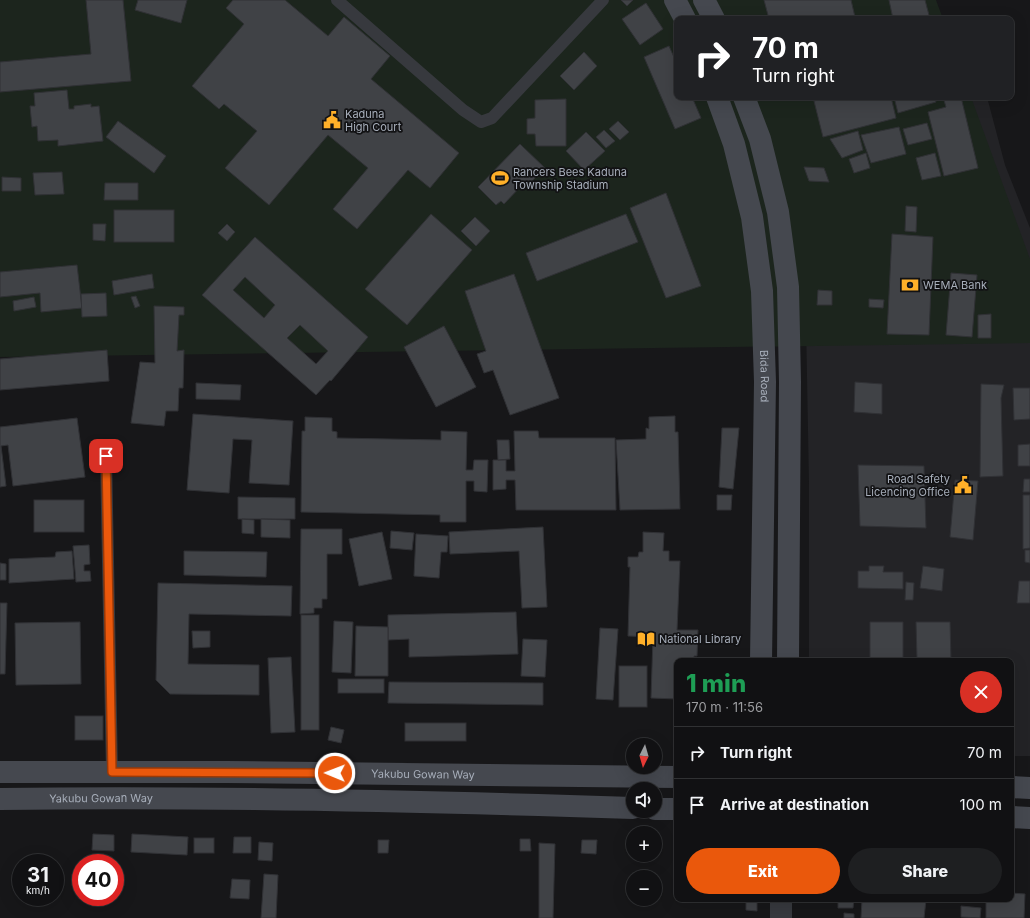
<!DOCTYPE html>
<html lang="en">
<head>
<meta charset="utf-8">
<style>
	:root { --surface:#111113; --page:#1e1f21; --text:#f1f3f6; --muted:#9c9da0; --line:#303133; --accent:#ea580c }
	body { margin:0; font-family:Inter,sans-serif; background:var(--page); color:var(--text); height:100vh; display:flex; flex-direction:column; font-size:15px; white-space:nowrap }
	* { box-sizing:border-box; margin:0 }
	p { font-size:13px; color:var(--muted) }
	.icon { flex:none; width:22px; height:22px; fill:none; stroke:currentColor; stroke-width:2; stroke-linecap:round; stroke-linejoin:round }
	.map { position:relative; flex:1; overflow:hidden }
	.drawer { position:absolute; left:674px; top:658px; width:340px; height:244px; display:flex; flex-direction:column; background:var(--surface); border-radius:8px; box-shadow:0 4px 16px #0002,0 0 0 1px var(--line) }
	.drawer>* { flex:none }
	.guide { position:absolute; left:674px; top:16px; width:340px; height:84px; border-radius:8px; box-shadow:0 4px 16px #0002,0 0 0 1px var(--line); background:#202124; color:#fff; overflow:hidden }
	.needle { width:26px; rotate:185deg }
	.fabs { position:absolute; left:626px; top:738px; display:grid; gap:8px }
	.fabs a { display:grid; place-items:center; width:36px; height:36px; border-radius:50%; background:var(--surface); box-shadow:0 4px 16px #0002,0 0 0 1px var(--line); font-size:20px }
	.speed { position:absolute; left:12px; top:854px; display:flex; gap:8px; font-size:20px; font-weight:700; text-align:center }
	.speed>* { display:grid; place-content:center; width:52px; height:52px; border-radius:50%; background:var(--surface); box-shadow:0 4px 16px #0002,0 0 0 1px var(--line); line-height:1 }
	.speed small { font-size:10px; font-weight:400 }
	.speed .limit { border:6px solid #d22; background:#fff; color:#111 }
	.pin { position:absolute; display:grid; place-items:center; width:34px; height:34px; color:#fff; margin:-17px; border-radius:8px; box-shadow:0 2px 6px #0006 }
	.me { position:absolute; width:44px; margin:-22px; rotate:271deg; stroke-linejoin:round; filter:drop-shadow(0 0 3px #0008) }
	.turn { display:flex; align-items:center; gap:14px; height:84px; padding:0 12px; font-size:18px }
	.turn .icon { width:52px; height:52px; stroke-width:2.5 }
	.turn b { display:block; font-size:28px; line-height:34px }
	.round { display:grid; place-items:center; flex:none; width:42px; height:42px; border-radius:21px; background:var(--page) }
	.overview { display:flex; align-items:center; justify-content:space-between; height:68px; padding:0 12px }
	h1 { font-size:24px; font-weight:800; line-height:30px; color:#1e9e55 }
	.cta { display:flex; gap:8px; margin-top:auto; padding:8px 12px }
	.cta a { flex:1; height:46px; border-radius:24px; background:var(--accent); color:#fff; font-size:16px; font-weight:800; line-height:46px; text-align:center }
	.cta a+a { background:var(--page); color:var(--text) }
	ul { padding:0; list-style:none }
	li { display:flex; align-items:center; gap:12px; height:52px; padding:0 12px; border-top:1px solid var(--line) }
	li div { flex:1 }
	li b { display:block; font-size:15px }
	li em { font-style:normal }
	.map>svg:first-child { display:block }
	.built { fill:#232326 }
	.green { fill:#1c251d }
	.building { fill:#404246; stroke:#303135; fill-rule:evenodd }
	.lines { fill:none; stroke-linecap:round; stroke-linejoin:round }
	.lane { stroke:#37393e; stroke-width:12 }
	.street { stroke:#37393e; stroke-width:22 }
	.secondary { stroke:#45484f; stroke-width:22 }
	.route-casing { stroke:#983908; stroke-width:10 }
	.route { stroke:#ea580c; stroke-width:7 }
	.labels { text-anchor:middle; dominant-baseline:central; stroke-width:3.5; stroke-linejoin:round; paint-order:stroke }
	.poi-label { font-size:11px; fill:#a7aeba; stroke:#121214; text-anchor:start }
	.street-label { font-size:11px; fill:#a7aeba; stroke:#121214 }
</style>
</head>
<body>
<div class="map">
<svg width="1030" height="918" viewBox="0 0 1030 918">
	<rect width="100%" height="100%" fill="#171719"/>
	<path class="built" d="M770,97h217l18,68 25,63v528h-19v-95h-202v-177l-4,-216z"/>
	<path class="green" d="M0,0h936l7,19h-266v78h294l59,162v84l-1030,14z"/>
	<g class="building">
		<path d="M86,0h37l8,81 -131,11v-30l91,-8z"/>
		<path d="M138,0h49l-6,23 -46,-13z"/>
		<path d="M233,0h52l43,36 16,-19 46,39 -19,23 88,74 -29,35 -22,-18 -51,59 -24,-20 35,-41 -40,-33 -59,70 -44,-37 32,-37 -33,-27 -5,5 -27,-23 52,-62 -18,-16z"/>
		<path d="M621,0h12l-6,6z"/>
		<path d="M764,0h87l4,17 -7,2h-79z"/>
		<path d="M889,0h36l5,19h-37z"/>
		<path d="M646,3l17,26 -23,16 -18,-26z"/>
		<path d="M669,46l8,18v33h15l9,21 -26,11 -31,-72z"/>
		<path d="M584,52l13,14 -23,24 -14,-14z"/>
		<path d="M67,90l2,19h5v-3l17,-2v3l8,-1 4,35 -45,5v-6l-20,1 -1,-15 -5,1 -2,-21h5l-1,-13z"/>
		<path d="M830,97h61l5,21 -73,19 -9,-36z"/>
		<path d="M894,97h40l2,5 -38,11z"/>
		<path d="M943,97h18l17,71 -34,8 -16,-64 18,-5z"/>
		<path d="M566,99v47h-30l-1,-12h-8v-15l8,-1v-18z"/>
		<path d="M118,121l48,35 -12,17 -48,-36z"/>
		<path d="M618,121l11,11 -9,8 -11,-11z"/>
		<path d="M927,123l5,16 -24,6 -5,-16z"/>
		<path d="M899,127l7,27 -35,9 -10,-28z"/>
		<path d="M604,130l11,11 -9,7 -10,-11z"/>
		<path d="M858,131l5,19 -21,8 -12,-19z"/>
		<path d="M586,132l19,19 -21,19 -18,-19z"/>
		<path d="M520,144l25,24 -18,18 -3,-3 -20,21 -3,-3 -5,4 -18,-18z"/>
		<path d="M866,153l4,15 -16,5 -5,-14z"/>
		<path d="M935,153l6,23 -19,4 -6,-22z"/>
		<path d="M804,167l20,1 5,14 -20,-1z"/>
		<path d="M62,172l2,22 -29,1 -2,-22z"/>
		<path d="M2,177l19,1v13h-19z"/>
		<path d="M105,183h33v17h-34z"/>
		<path d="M666,193l35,93 -35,12 -36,-90z"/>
		<path d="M906,206l11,1 -1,25 -11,-1z"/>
		<rect x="114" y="210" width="60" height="32"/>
		<path d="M431,214l41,36 -65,75 -42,-36z"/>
		<path d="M626,214l12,28 -101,39 -11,-28z"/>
		<path d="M475,217l15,14 -14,15 -15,-15z"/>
		<path d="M93,224h13l-1,17 -12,-1z"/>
		<path d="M227,224l8,8 -8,9 -9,-8z"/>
		<path d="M892,234l41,3 -4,98 -42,-1z"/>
		<path d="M255,237l113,100 -37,44 -1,-1 -14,15 -114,-100zM245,277l30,28 -11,13 -31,-28zM300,325l28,26 -12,13 -29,-26z"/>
		<path d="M77,265l5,43 -41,4 -1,-19 -40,4v-25z"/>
		<path d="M951,273l26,2 -5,62 -26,-2z"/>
		<path d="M152,274l2,14 -40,7 -2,-14z"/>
		<path d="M514,274l45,124 -49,17 -17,-45 -9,3 -7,-19 9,-3 -21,-60z"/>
		<path d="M818,290l14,1v14h-15z"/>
		<path d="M106,293l1,23 -25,1 -1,-23z"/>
		<path d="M136,296l4,10 -5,2 -4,-11z"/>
		<path d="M34,297l2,10 -22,4 -1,-10z"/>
		<path d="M869,299l15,1 -1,8 -14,-1z"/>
		<path d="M154,306l30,1v8h-5l-2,36 7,-1 -1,38h-4l-1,23h-12l-2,15 -33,-3 9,-61 15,1z"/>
		<path d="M991,314v24h-13v-23z"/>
		<path d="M444,326l32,61 -40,20 -32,-60z"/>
		<path d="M107,350l2,31 -109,9v-31z"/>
		<path d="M855,382l27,2v30l-28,-2z"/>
		<path d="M196,383l45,2 -1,15 -44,-1z"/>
		<path d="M981,384l23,1 -3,13 2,78 -23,1z"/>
		<path d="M1013,388h17v31l-16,1z"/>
		<path d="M193,414l100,7 -4,64 -40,-2 3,-43 -19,-1 -4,54 -42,-3z"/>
		<path d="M675,416v16h3l2,77 -60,1 -4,-70 30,-1v-11l3,1v-12z"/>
		<path d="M305,417l27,1v13l5,1v6l104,2v-9l26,1 -1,38h7l1,-10h14l-1,32 -13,-1v-10h-8v41h-26v-7l-139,-3 1,-81h3z"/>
		<path d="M77,418l8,59 -72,9 -5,-41 -7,1 5,40 -6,1v-60z"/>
		<path d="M722,428h17l-6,61 -14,-2z"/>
		<path d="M514,431h24l1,7h76l1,72h-100l-1,-30h-9v9l-13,1v-30h13v11h9z"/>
		<path d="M497,440h12l1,19 -12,1z"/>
		<path d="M1030,444v22h-12v-21z"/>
		<path d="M858,465l66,1 2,62 -66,-2z"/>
		<path d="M1024,479h6v13h-7z"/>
		<path d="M955,480l23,1 -5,59 -23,-3z"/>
		<path d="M717,495h15l-1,15h-14z"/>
		<path d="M1023,495h7v53l-7,1z"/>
		<path d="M238,497l57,1v21h-57z"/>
		<rect x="34" y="500" width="50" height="32"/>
		<path d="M242,519l12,1v14l-12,-1z"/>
		<path d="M261,519l29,1v18l-29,-1z"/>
		<path d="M543,527l4,80 -25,1 -3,-57 -69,3 -1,-22z"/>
		<path d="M301,529h41v25h-15v45h-5v9h-8v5l-14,1z"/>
		<path d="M391,531l23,2 -2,17 -22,-2z"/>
		<path d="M382,532l10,47 -33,7 -10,-47z"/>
		<path d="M643,532l21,1 -1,18h6v10h11l-3,69h21l-1,26h-3v5h-17v38l-26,-1 2,-61 -25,-1 2,-69h-2v-10h10l1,-5h4z"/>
		<path d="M416,534l32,2 -1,16h-6l-2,26 -25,-2z"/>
		<path d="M89,545l1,19 -6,1v6h6l1,10 -15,1 -3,-36z"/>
		<path d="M1025,550h5v13l-5,-1z"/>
		<path d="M72,551l2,28 -65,4v-24l46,-2 1,-5z"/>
		<path d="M184,551l83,1 -1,25 -82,-2z"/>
		<path d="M0,563l6,1v16h-6z"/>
		<path d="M869,566h15l-1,6h20v17l-45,-1v-17h11z"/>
		<path d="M923,566l21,3 -2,22 -22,-3z"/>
		<path d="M1019,581h11v22h-13z"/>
		<path d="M906,582l8,1 -1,17h-8z"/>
		<path d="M158,583l134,3 -1,30 -102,-2 -1,50 71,1v30l-89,-1 -14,-14z"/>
		<path d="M0,603h7l-2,71h-5z"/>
		<path d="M516,612l2,42 -109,3v-18l-21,1v-25z"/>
		<rect x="301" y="615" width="18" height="115"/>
		<path d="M334,621l19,1 -2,51 -19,-1z"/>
		<path d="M80,622l1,62 -65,1 -1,-62z"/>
		<path d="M870,622h33v38l14,-1 -1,-37h34l1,38h-81z"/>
		<path d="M356,626l32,1v49h-33z"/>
		<path d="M600,628l18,1 -5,71 -17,-1z"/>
		<path d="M192,631h18v16l-17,1z"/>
		<path d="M523,639l24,1 -2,37 -24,-1z"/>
		<path d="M291,657l4,75 -24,1 -3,-75z"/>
		<rect x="619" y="666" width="28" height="41"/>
		<rect x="338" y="679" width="46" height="14"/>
		<path d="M389,682l154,1v22l-155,-2z"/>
		<rect x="75" y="716" width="28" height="24"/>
		<rect x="405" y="723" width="61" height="18"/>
		<path d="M331,727l13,3 -3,13 -13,-3z"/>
		<path d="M93,834l21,1v16l-22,-1z"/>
		<path d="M132,834l56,3 -1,18 -56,-3z"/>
		<path d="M234,837h17v16h-18z"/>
		<rect x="194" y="838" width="20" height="15"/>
		<path d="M520,839h10l1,12h-11z"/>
		<path d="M378,840h11l-1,13h-10z"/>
		<path d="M582,840h15l-1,14 -15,-1z"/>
		<path d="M259,842l14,1 -1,18 -14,-1z"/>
		<path d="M539,843l16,1 -2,74h-14z"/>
		<path d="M264,874l14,1 -2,43h-15z"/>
		<path d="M232,879l18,1 -1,19 -19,-1z"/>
		<path d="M1011,893l14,1 -1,24h-38v-19h25z"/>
		<path d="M742,899h16l-1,2h-15z"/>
		<path d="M838,899h16l-1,9h-15z"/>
		<path d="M862,899l64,1 -2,18h-63z"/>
		<path d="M746,902h11v9l-11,-1z"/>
		<path d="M961,906l20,2 -1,10 -19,-1z"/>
		<path d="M844,913l10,1v4h-10z"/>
	</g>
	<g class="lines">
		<g class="lane">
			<path d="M337,0l126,110 18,12 11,-4 111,-118"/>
			<path d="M106,456l6,316"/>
		</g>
		<path class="street" d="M781,918v-19"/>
		<g class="secondary">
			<path d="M675,0l10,19"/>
			<path d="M704,0l10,19"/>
			<path id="s1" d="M717,97l17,47 18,73 10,74 3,91 -4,279"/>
			<path d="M744,97l16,42 18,73 10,75 2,95 -2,279"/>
			<path id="s2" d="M0,772h226l451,5"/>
			<path d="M1011,787l19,1"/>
			<path id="s3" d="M0,799c211,-3 422,2 633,9"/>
			<path d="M655,809h22"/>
			<path d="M1011,817l19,1"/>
		</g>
	</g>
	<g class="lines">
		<g class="route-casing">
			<path id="route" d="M106,456l6,316 223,1"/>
		</g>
		<use href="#route" class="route"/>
	</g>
	<defs>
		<g id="civic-bare" transform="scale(1.38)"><path d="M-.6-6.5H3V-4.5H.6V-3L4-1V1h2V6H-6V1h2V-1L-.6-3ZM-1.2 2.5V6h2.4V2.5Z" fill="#ffb029" stroke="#121214" stroke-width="2.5" paint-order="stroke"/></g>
		<g id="stadium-bare" transform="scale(1.38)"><path d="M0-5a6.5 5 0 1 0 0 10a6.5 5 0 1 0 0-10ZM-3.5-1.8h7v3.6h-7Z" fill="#ffb029" stroke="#121214" stroke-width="2.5" paint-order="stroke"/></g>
		<g id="bank-bare" transform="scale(1.38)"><path d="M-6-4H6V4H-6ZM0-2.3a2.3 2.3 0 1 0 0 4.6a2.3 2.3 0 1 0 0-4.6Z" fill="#ffb029" stroke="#121214" stroke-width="2.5" paint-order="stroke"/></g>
		<g id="library-bare" transform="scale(1.38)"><path d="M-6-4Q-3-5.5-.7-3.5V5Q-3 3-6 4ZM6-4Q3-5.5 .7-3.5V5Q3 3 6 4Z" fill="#ffb029" stroke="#121214" stroke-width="2.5" paint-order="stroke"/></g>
	</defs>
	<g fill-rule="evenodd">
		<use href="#civic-bare" x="332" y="120"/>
		<use href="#stadium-bare" x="500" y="178"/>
		<use href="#bank-bare" x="910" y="285"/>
		<use href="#civic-bare" x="963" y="485"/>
		<use href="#library-bare" x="646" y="639"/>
	</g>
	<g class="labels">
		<g class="poi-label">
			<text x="345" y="114">Kaduna<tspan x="345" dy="13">High Court</tspan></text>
			<text x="513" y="172">Rancers Bees Kaduna<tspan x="513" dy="13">Township Stadium</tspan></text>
			<text x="923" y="285">WEMA Bank</text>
			<text x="950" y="479" text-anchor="end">Road Safety<tspan x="950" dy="13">Licencing Office</tspan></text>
			<text x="659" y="639">National Library</text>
		</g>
		<g class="street-label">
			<text stroke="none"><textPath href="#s1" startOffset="285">Bida Road</textPath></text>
			<text stroke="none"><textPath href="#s2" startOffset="423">Yakubu Gowan Way</textPath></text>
			<text stroke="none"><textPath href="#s3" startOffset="101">Yakubu Gowan Way</textPath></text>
		</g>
	</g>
</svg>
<div class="fabs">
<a><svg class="needle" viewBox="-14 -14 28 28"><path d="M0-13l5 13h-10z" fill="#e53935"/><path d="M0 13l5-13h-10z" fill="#9c9da0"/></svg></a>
<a><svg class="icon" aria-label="sound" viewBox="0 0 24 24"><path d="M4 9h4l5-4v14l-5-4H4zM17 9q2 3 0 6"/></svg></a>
<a>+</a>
<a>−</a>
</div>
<div class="speed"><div>31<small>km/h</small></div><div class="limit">40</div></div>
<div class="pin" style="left:106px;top:456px;background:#d93025"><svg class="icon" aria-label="arrive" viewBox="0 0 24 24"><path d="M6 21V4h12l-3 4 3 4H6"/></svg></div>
<svg class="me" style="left:335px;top:773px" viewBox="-20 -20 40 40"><circle r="17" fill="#ea580c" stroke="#fff" stroke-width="3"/><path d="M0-11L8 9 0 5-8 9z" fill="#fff"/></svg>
<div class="guide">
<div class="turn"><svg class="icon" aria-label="right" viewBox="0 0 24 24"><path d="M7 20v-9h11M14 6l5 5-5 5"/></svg><div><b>70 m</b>Turn right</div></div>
</div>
<section class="drawer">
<div class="overview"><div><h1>1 min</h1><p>170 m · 11:56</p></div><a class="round" style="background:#d93025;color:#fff"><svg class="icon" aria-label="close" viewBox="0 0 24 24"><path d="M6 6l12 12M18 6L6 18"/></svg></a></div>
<ul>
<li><svg class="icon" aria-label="right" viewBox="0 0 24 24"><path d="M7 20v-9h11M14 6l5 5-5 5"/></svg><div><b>Turn right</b></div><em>70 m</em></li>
<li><svg class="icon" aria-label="arrive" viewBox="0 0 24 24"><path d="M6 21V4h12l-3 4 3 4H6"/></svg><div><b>Arrive at destination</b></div><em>100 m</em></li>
</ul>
<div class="cta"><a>Exit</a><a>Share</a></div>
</section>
</div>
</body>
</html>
